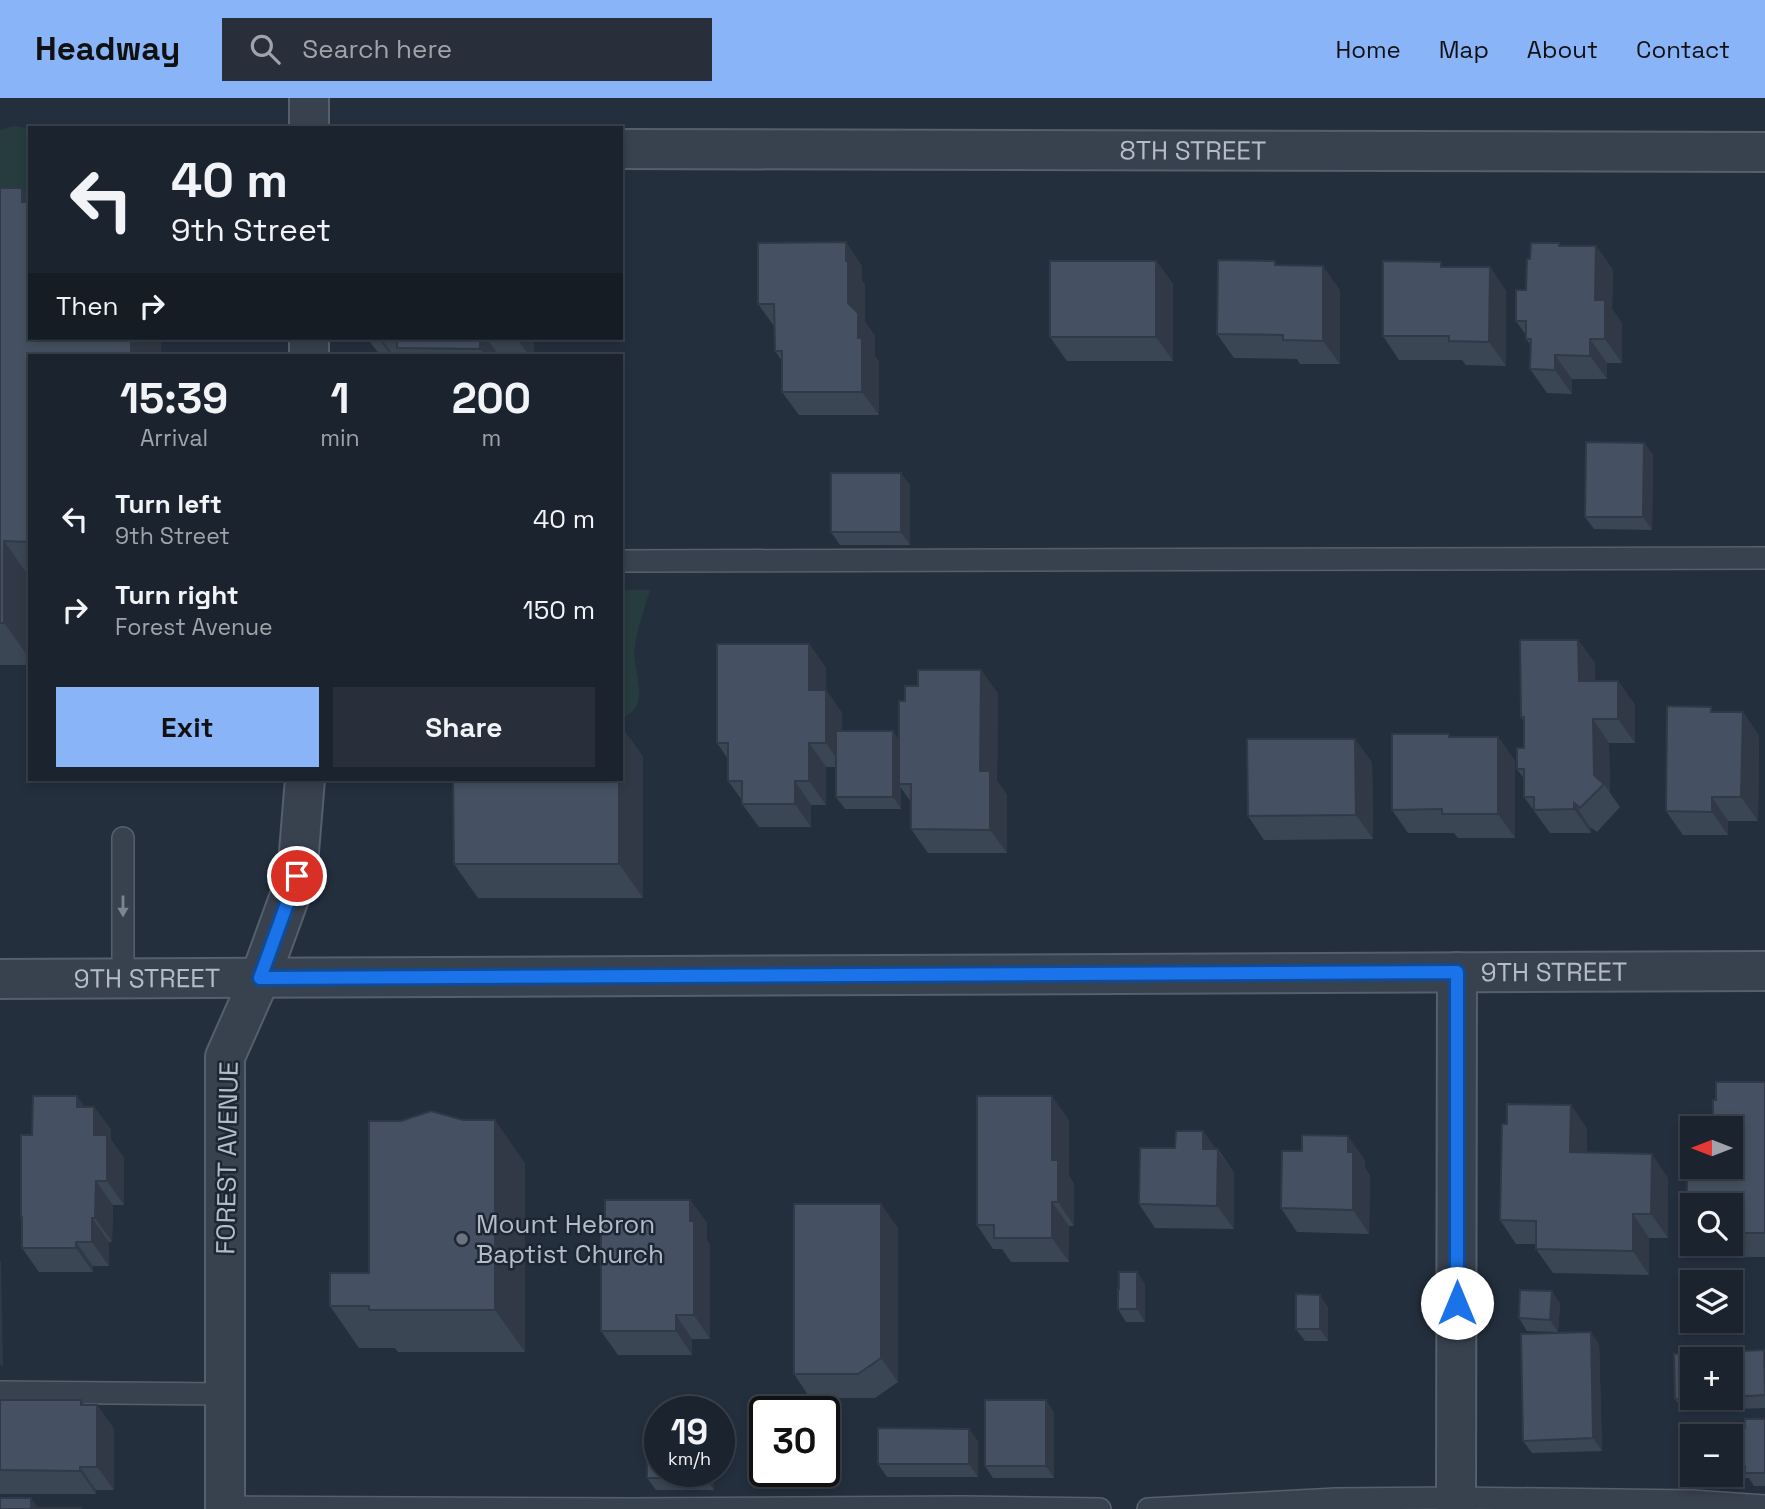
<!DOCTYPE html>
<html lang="en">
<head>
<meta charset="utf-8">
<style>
	:root { --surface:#1b232e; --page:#282f3a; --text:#f1f3f6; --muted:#a0a4aa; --line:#39404a; --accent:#8ab4f8 }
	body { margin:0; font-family:"Space Grotesk",sans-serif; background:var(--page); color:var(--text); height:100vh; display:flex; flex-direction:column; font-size:26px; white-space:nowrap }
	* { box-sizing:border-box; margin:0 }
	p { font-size:23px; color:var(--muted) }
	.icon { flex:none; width:38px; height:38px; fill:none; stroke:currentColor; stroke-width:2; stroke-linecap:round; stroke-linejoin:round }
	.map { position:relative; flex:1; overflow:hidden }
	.drawer { position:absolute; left:28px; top:256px; width:595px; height:427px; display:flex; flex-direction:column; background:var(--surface); border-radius:0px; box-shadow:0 4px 10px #0003,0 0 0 2px var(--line) }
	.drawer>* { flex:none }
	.hud { position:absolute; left:28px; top:28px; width:595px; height:214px; border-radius:0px; box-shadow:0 4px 10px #0003,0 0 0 2px var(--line); background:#1b232e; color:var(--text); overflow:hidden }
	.needle { width:46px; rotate:270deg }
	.fabs { position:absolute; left:1680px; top:1018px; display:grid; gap:14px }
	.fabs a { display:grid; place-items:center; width:63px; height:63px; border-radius:0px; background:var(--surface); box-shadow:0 4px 10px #0003,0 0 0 2px var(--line); font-size:35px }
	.speed { position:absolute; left:644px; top:1298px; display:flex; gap:14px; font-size:35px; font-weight:700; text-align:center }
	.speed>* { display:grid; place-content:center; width:91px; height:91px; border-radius:50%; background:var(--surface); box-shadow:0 4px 10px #0003,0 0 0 2px var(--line); line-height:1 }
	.speed small { font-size:18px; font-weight:400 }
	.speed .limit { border:4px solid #111; border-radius:10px; background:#fff; color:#111 }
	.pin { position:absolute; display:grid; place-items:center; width:60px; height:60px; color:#fff; margin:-30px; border:4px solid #fff; border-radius:50%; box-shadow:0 2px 7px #0007 }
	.me { position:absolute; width:77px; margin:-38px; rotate:0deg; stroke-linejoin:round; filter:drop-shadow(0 0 5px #0008) }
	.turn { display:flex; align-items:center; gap:24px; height:147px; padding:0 28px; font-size:32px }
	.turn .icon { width:91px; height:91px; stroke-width:2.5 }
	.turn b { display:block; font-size:49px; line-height:60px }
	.then { display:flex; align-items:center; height:66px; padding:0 28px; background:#0003; gap:14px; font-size:26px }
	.eta { display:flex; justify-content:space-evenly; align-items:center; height:119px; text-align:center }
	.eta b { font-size:42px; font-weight:800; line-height:49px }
	.action { display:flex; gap:14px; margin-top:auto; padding:14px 28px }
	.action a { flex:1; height:80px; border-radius:0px; background:var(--accent); color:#111; font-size:28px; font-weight:800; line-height:80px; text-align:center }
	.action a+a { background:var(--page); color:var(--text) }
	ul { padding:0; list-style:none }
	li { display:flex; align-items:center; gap:21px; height:91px; padding:0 28px }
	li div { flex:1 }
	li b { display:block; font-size:26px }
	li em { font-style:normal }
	header { display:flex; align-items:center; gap:42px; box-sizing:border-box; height:98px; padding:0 35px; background:var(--accent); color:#111 }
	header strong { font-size:33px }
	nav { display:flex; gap:38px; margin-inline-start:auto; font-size:24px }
	.search { width:490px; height:63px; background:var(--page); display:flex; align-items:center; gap:18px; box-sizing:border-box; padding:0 24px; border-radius:0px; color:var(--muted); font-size:26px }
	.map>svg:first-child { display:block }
	.green { fill:#263c3f }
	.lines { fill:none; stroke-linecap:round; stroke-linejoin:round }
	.service-casing { stroke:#565f6c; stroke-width:24 }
	.minor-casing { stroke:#565f6c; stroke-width:42 }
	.tertiary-casing { stroke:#565f6c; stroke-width:42 }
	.service { stroke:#38414e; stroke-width:21 }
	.minor { stroke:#38414e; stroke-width:38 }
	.tertiary { stroke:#38414e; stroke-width:38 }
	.wall { fill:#3b4654; fill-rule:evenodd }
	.shaded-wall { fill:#303945 }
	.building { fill:#455162; stroke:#303945; stroke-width:2 }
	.oneway { fill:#7c8592 }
	.route-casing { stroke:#114b97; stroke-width:18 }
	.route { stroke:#1a73e8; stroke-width:12 }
	.worship-dot { fill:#6b7280; stroke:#1d2633; stroke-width:2.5 }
	.labels { text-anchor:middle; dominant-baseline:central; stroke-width:5; stroke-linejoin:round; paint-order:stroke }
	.street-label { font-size:26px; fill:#b4bcc9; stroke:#1d2633 }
	.poi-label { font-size:26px; fill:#b4bcc9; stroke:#1d2633; text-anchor:start }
</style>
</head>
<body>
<header>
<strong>Headway</strong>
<div class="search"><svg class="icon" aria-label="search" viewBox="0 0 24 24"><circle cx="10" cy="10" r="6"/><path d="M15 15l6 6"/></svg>Search here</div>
<nav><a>Home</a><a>Map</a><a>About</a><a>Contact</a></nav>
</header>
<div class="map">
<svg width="1765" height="1411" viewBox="0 0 1765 1411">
	<rect width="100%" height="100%" fill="#242f3e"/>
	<g class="green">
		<path d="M13,28l9,1 8,4v91l-30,-22v-70z"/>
		<path d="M621,492h29c-5,18 -12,36 -15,54 -5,25 20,63 -14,74z"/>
	</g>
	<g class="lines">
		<g class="service-casing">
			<g id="service">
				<path d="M621,463l1144,-3"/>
				<path d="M123,740v141"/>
				<path d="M0,1294l225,2"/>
				<path d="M225,1409l407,2 330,-2 138,2"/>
				<path d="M1148,1411l188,-10 120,-1 236,3 73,5"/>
			</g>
		</g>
		<g class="minor-casing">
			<g id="minor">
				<path id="s1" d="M621,51l1144,3"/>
				<path id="s2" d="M0,881l1765,-8"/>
				<path d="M1456,1411l1,-537"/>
			</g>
		</g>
		<g class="tertiary-casing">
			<g id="tertiary">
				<path d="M309,0v30"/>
				<path d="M309,257v-17"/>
				<path d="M225,1411v-452l35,-79 37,-102 8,-97"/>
			</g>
		</g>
		<use href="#service" class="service"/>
		<use href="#minor" class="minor"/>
		<use href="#tertiary" class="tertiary"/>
	</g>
	<g class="wall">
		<path d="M0,90l30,150h131v17h-131v310h-30z"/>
		<path d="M1559,145l2,3h35l17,24 -1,39 10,14v40h-15v16h-35v15l-25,-1 -17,-24 1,-24 -5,-6v-4l-10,-14 10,-31 4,-31z"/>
		<path d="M1156,163l17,23v77h-106l-17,-24z"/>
		<path d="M1279,167l61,25v74h-40l-3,-5 -63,-1 -17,-24z"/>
		<path d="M862,168v15l3,4v37l10,14v20l4,6v53h-80l-17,-23v-31l-7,-10 -1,-25 -16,-22z"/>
		<path d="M1444,169h46l16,24v75l-40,-1 -4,-5h-63l-16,-24z"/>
		<path d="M367,240h167v17h-154z"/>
		<path d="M1644,345l9,12 -1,75 -58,-1 -9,-12z"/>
		<path d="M910,387v60h-70l-9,-13z"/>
		<path d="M1578,542l17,23v18h23l17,24v38h-26l1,50 10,14 -23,25 -7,-5 1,6h-41l-26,-36v-18l-7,-10 7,-21v-26l-3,-5z"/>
		<path d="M809,546l17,24v22l16,23v18l57,8 6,-38 13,-15 63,-16 17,24 -1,87 10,14v58h-79l-17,-24v-27l-10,-14v21h-56l-9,-12v-30h-10v38h-15v22h-52l-17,-23v-4l-14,-19v-22l-11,-16z"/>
		<path d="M1715,614h28l16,24 -1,85h-30v14h-45l-17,-24z"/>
		<path d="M621,628l22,31v141h-165l-24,-34 167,-85z"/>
		<path d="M1451,639h47l17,24v77h-57l-4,-5h-46l-16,-23z"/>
		<path d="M1372,664l1,77 -109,1 -16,-24z"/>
		<path d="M1716,984h49v175h-61l-9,-13h36v-38h-39v34l-5,-7v-71h5v5h39v-38h-18v-29h3z"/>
		<path d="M1571,1007l16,24v24l81,25v60h-19v37l-96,-2 -17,-24v-5h-20l-16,-24 7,-96z"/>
		<path d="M85,1009h9l17,23v10l13,18v47h-11l-1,37h-3v24h-16v6h-54l-17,-24v-28l-1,-3 11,-82z"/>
		<path d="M1069,1022v56l5,8v42h-5v36h-58l-9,-13h-9l-16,-24z"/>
		<path d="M1175,1050l43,1 16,24v56l-79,-1 -16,-24z"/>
		<path d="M1365,1062v8l5,8 -1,58 -72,-2 -16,-24z"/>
		<path d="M525,1065v189h-127l-3,-4h-36l-29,-42 39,-33z"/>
		<path d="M690,1102l17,23v17l3,5v94h-18v16h-74l-17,-24 4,-110z"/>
		<path d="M898,1130v154l-23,16h-65l-16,-24z"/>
		<path d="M1145,1186v38h-19l-8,-13z"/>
		<path d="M1560,1205l-2,29 -31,-1 -8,-13z"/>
		<path d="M1328,1209v34h-23l-9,-12z"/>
		<path d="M1599,1246l3,107 -70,2 -9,-12z"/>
		<path d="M1764,1252l1,2v56l-81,3 -9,-12 -1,-45zM1692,1262h39v38h-39z"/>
		<path d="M0,1302l97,5 17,24v61h-18v4h-96z"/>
		<path d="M1054,1314v66h-61l-8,-12z"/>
		<path d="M1765,1321v67h-11l-5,-8h-10l-8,-12 14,-38z"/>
		<path d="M978,1343v36h-91l-9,-13z"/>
		<path d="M714,1374v18h-58l-9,-12z"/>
	</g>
	<g class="shaded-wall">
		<path d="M22,90l8,11v14l-8,-11z"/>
		<path d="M846,144l16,24v15l3,4v37l10,14v20l4,6v53l-17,-23 -4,-54 -10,-35z"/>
		<path d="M1596,148l17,24 -1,39 10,14v40l-17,-24 -10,-39z"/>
		<path d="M1156,163l17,23v77l-17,-24z"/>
		<path d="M1323,168l17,24v74l-17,-23z"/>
		<path d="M1490,169l16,24v75l-17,-24z"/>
		<rect x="131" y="240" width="30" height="17"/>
		<path d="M378,240h3l12,17h-2z"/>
		<path d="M480,240h6l13,17h-14l-5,-6z"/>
		<path d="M516,240h18v17h-5z"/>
		<path d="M1590,241l17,24v16l-17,-23z"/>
		<path d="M1555,257l17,24v15l-17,-24z"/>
		<path d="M1644,345l9,12 -1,75 -9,-13z"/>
		<path d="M901,375l9,12v60l-9,-13z"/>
		<path d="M4,443l26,37v81l-26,-36z"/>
		<path d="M1578,542l17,23 1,42 -17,-24z"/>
		<path d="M809,546l17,24v22l16,23v54l-16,-24 -17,-53z"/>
		<path d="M981,572l17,24 -1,87 10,14v58l-17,-23 -10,-59z"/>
		<path d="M1618,583l17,24v38l-17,-24z"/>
		<path d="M1743,614l16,24 -1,85 -17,-24z"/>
		<path d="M1593,621l16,24 1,50 -6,-9 -10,-9z"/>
		<path d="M621,628l22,31v141l-24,-34v-85h2z"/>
		<path d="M893,633l8,12 -2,41 2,4v21l-8,-12z"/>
		<path d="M1498,639l17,24v77l-17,-24z"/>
		<path d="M1355,641l17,23 1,77 -17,-24z"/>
		<path d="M809,645l17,24v38l-17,-24z"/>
		<path d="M795,683l16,24v22l-16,-23z"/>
		<path d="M1712,699l16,24v14l-16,-23z"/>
		<path d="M1574,705l16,24 1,6 -17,-24z"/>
		<path d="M77,998l17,24 -17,-13z"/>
		<path d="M1052,998l17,24v56l5,8v42l-16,-24 -6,-42z"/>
		<path d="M1571,1007l16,24v47l-17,-24z"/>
		<path d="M94,1009l17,23v10l13,18v47l-17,-24 -13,-46z"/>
		<path d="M495,1022l30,43v189l-30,-42z"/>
		<path d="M1203,1033l31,42v56l-17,-23 -14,-57z"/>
		<path d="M1348,1038l17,24v8l5,8 -1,58 -16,-24 -5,-58z"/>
		<path d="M1652,1056l16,24v60l-17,-24z"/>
		<path d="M96,1083l17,24 -1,37 -17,-24z"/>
		<path d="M690,1102l17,23v17l3,5v94l-16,-24z"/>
		<path d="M1052,1104l17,24v36l-17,-24z"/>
		<path d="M881,1106l17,24v154l-17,-24z"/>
		<path d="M1633,1116l16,24v37l-16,-24z"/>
		<path d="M92,1120l17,24v24l-17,-24z"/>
		<path d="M76,1144l17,24v6l-17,-24z"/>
		<path d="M0,1163l1,1 2,105 -3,-3z"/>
		<path d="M1137,1174l8,12v38l-8,-13z"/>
		<path d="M1552,1193l8,12 -2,29 -8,-12z"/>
		<path d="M1320,1197l8,12v34l-8,-12z"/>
		<path d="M676,1217l16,24v16l-16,-24z"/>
		<path d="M1591,1234l8,12 3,107 -9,-13z"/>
		<path d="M81,1302l16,24v-19l17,24v61l-17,-23 -16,-62z"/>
		<path d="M1046,1302l8,12v66l-8,-12z"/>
		<path d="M969,1331l9,12v36l-9,-13z"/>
		<path d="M80,1369l16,23v4l-16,-23z"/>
		<path d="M705,1374h9v18l-9,-12z"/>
		<path d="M31,1400l8,11 -8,-1z"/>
	</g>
	<g class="building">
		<path d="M0,90h22v14h8v136h101v17h-101v187l-26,-1v82h-4z"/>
		<path d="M846,144v19h2v42l10,10v25h4v54h-80v-41h-7l-1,-47h-16v-61z"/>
		<path d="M1531,145h28v3h37l-1,54h10v39h-15v17l-35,-1v15l-25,-1 1,-30h-5v-18h-10v-31h10l1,-31h3z"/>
		<path d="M1218,162l57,1v4l48,1v75l-40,-1v-5l-66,-1z"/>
		<rect x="1050" y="163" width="106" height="76"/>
		<path d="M1383,163l58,1v5h49l-1,75 -40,-1v-5h-66z"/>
		<path d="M397,240h83v11l-83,-1z"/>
		<path d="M1586,344l58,1 -1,74h-58z"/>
		<rect x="831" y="375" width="70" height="59"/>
		<path d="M1520,542h58l1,41h39v38h-25l1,56 10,9 -24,24 -6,-5v6l-40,1v-13h-10v-28h-7v-21h7v-31h-3z"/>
		<path d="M717,546h92v46h17v53h-17v38h-14v23h-53v-23h-14v-38h-11z"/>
		<path d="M918,572h63l-1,101h10v59l-79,-1v-45h-12v-83h6v-15h13z"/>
		<path d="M1667,608l44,1v5h32l-2,85h-29v15l-46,-1z"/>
		<rect x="836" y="633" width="57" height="66"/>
		<path d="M1392,636h57v3h49v77h-56v-5l-50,1z"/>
		<path d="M1247,641h108l1,76 -108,1z"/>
		<path d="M453,681h166v85h-165z"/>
		<path d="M1716,984h49v151h-34v-27h-39v27h-5v-71h5v5h39v-38h-18v-29h3z"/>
		<path d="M33,998h44v11h17v28h13v46h-11l-1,37h-3v24h-16v6h-54v-31h-1v-82h11z"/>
		<path d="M977,998h75v64h6v42h-6v36h-58v-13h-17z"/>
		<path d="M1507,1006l64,1 -1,47 82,2 -1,60h-18v37l-97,-2v-28l-36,-1 2,-96h5z"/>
		<path d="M431,1013l32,9h32v190h-126v-4h-39v-33h39v-152h32z"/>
		<path d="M1176,1033h27v18h15l-1,57 -78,-2 1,-56h35z"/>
		<path d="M1302,1037l46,1v16h5v58l-72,-2 1,-57h20z"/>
		<path d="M605,1102h85v21h4v94h-18v16h-75v-110h4z"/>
		<path d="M794,1106h87v154l-23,16h-64z"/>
		<path d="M1119,1174h18v37h-19v-20h1z"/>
		<path d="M1520,1192l32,1 -2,29 -31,-2z"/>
		<path d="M1296,1196l24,1v34h-24z"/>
		<path d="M1591,1234l2,106 -70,3 -2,-107z"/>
		<path d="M1764,1252l1,45 -34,2v-37h-39v38l-17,1 -1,-45z"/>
		<path d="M0,1302h81v5h16v62h-17v4l-80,-1z"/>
		<rect x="985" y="1302" width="61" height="66"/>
		<path d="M1745,1321h20v54h-20v-7h-14v-38h14z"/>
		<path d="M647,1328h13v46h45v6h-58z"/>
		<path d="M878,1330l91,1v35h-91z"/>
		<path d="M0,1400h31v10h50v1h-81z"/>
	</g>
	<defs><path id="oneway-solid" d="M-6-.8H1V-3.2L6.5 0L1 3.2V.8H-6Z" transform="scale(1.75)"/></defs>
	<use class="oneway" href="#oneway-solid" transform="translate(123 808) rotate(90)"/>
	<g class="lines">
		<g class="route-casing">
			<path id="route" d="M297,778l-37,102 1197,-6v331"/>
		</g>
		<use href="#route" class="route"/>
	</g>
	<circle class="worship-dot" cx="462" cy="1141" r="7"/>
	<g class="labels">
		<g class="street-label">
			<text stroke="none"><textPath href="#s1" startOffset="572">8TH STREET</textPath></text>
			<text stroke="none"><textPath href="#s2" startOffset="1554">9TH STREET</textPath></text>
			<text stroke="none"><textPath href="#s2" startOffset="147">9TH STREET</textPath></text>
			<text transform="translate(227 1060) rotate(-89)">FOREST AVENUE</text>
		</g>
		<g class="poi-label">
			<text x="476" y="1126">Mount Hebron<tspan x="476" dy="30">Baptist Church</tspan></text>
		</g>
	</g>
</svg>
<div class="fabs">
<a><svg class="needle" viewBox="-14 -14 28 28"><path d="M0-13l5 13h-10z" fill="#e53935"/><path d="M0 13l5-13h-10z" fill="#a0a4aa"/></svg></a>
<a><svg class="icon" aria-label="search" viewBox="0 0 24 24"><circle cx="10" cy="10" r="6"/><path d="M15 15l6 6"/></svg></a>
<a><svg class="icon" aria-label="layers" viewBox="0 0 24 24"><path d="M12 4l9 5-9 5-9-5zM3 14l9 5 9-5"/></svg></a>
<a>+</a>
<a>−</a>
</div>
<div class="speed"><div>19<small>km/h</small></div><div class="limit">30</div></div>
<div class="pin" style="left:297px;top:778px;background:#d93025"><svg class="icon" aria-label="arrive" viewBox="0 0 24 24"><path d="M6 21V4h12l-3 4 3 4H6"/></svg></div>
<svg class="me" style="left:1457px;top:1205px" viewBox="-20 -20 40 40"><circle r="19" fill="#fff"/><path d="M0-13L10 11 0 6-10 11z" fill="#1a73e8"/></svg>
<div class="hud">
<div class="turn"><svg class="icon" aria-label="left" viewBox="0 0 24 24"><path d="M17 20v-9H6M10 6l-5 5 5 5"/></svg><div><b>40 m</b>9th Street</div></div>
<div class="then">Then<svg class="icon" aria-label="right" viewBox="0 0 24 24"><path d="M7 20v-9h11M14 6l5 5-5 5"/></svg></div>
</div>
<section class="drawer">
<div class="eta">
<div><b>15:39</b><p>Arrival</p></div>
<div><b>1</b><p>min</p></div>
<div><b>200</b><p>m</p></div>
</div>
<ul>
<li><svg class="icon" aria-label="left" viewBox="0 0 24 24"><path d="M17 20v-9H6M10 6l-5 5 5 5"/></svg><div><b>Turn left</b><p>9th Street</p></div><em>40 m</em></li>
<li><svg class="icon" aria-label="right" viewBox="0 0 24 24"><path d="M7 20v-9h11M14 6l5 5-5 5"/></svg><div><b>Turn right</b><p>Forest Avenue</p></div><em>150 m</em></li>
</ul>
<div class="action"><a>Exit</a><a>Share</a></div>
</section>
</div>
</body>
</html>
